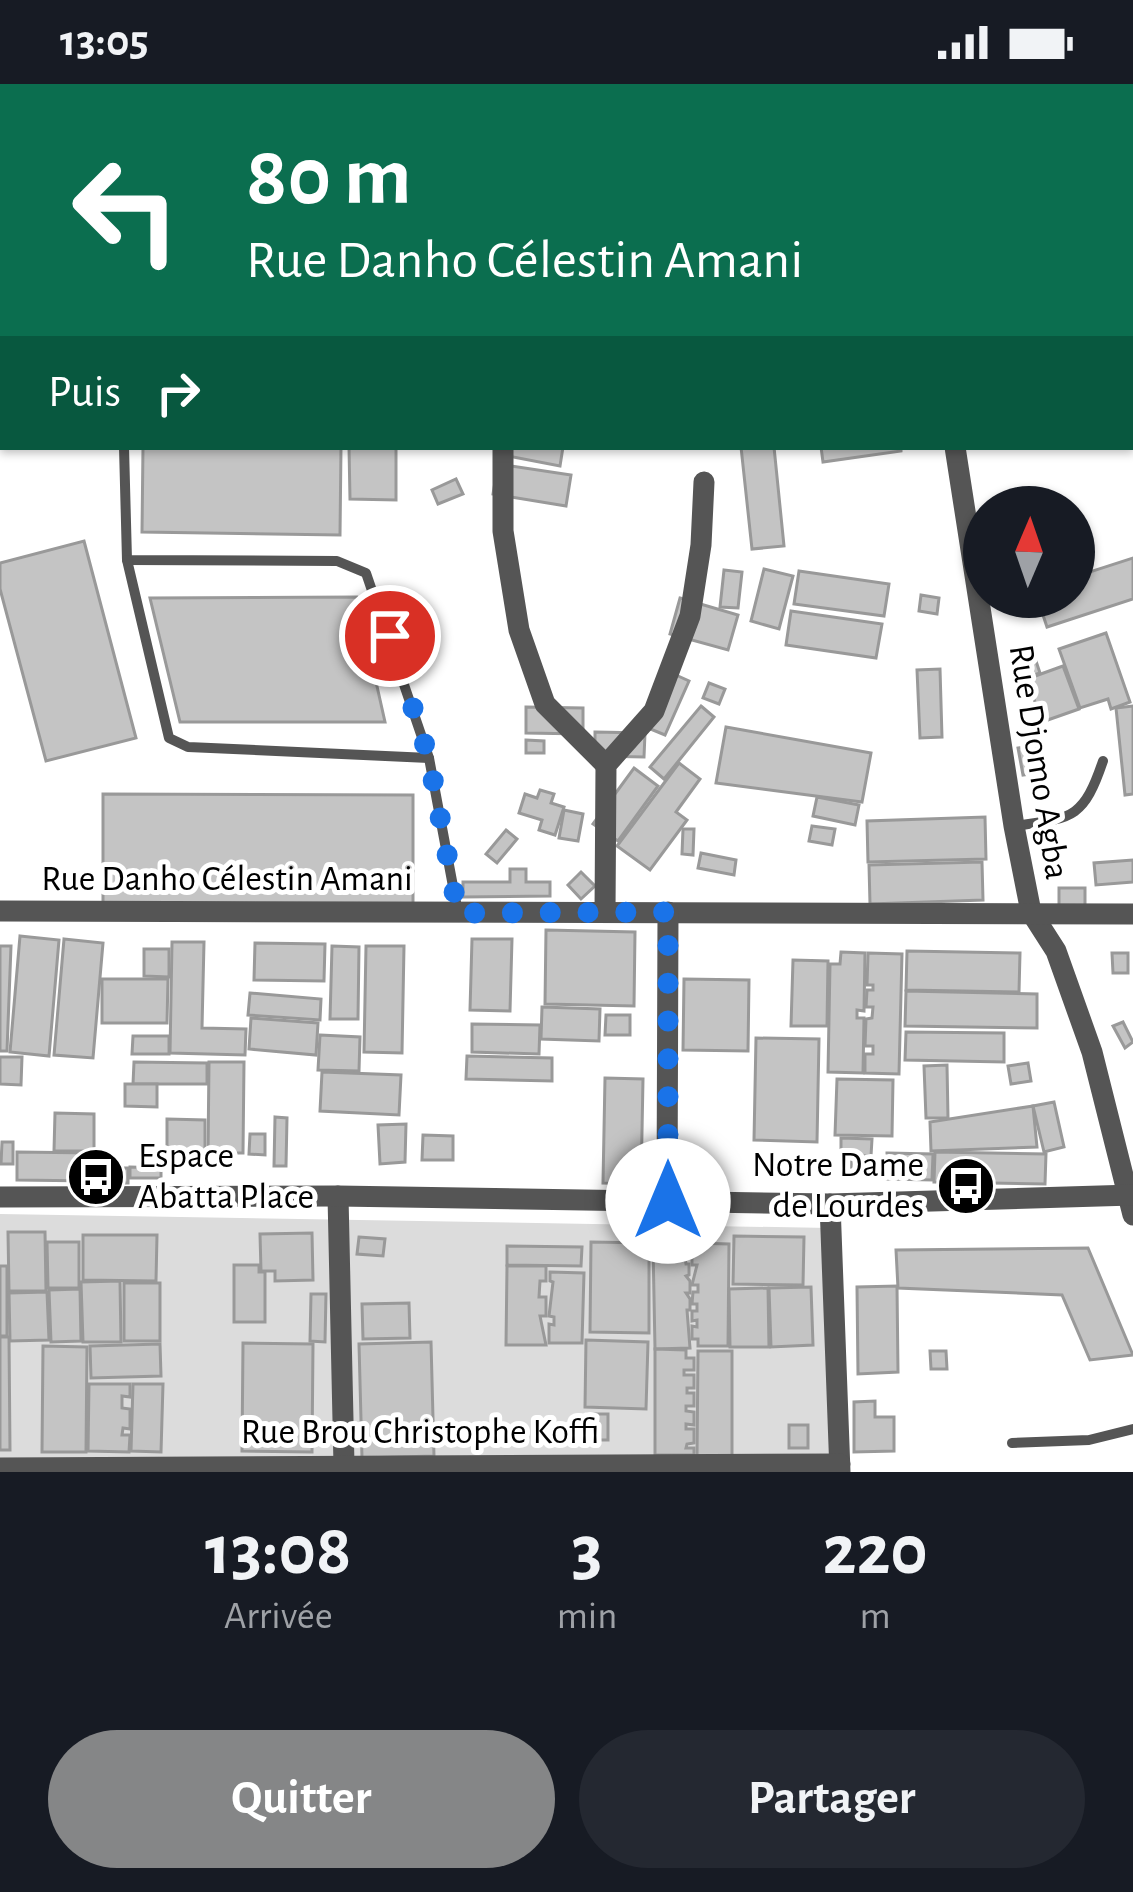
<!DOCTYPE html>
<html lang="fr">
<head>
<meta charset="utf-8">
<style>
	:root { --surface:#171b24; --page:#242831; --text:#f1f3f6; --muted:#9ea1a6; --accent:#858687 }
	body { margin:0; font-family:"Alegreya Sans",sans-serif; background:var(--page); color:var(--text); height:100vh; display:flex; flex-direction:column; font-size:45px; white-space:nowrap }
	* { box-sizing:border-box; margin:0 }
	p { font-size:39px; color:var(--muted) }
	.icon { flex:none; width:66px; height:66px; fill:none; stroke:currentColor; stroke-width:2; stroke-linecap:round; stroke-linejoin:round }
	.map { position:relative; height:1388px; overflow:hidden }
	.sheet { display:flex; flex-direction:column; background:var(--surface); flex:1 }
	.sheet>* { flex:none }
	.banner { position:absolute; left:0px; top:0px; width:1134px; height:366px; box-shadow:0 3px 9px #0004; background:#0b6e4f; color:#fff; overflow:hidden }
	.needle { width:78px; rotate:2deg }
	.controls { position:absolute; left:963px; top:402px; display:grid; gap:24px }
	.controls a { display:grid; place-items:center; width:132px; height:132px; border-radius:50%; background:var(--surface); box-shadow:0 3px 9px #0004; font-size:60px }
	.pin { position:absolute; display:grid; place-items:center; width:102px; height:102px; color:#fff; margin:-51px; border:6px solid #fff; border-radius:50%; box-shadow:0 3px 12px #0007 }
	.me { position:absolute; width:132px; margin:-66px; rotate:0deg; stroke-linejoin:round; filter:drop-shadow(0 0 9px #0008) }
	.turn { display:flex; align-items:center; gap:42px; height:252px; padding:0 48px; font-size:54px }
	.turn .icon { width:156px; height:156px; stroke-width:2.5 }
	.turn b { display:block; font-size:84px; line-height:102px }
	.then { display:flex; align-items:center; height:114px; padding:0 48px; background:#0003; gap:24px; font-size:45px }
	.eta { display:flex; justify-content:space-evenly; align-items:center; height:204px; text-align:center }
	.eta b { font-size:72px; font-weight:600; line-height:84px }
	.cta { display:flex; gap:24px; margin-top:auto; padding:24px 48px }
	.cta a { flex:1; height:138px; border-radius:72px; background:var(--accent); color:#fff; font-size:48px; font-weight:600; line-height:138px; text-align:center }
	.cta a+a { background:var(--page); color:var(--text) }
	.status { display:flex; justify-content:space-between; align-items:center; height:84px; padding:0 60px; background:var(--surface); direction:ltr }
	.status svg { height:33px; fill:currentColor }
	.map>svg:first-child { display:block }
	.green { fill:#dcdcdc }
	.building { fill:#c4c4c4; stroke:#999; stroke-width:3 }
	.lines { fill:none; stroke-linecap:round; stroke-linejoin:round }
	.lane { stroke:#555; stroke-width:10 }
	.street { stroke:#555; stroke-width:21 }
	.route { stroke:#1a73e8; stroke-width:21; stroke-dasharray:0 37.8 }
	.labels { text-anchor:middle; dominant-baseline:central; stroke-width:10; stroke-linejoin:round; paint-order:stroke }
	.street-label { font-size:36px; fill:#000; stroke:#fff }
	.poi-label { font-size:36px; fill:#000; stroke:#fff; text-anchor:start }
</style>
</head>
<body>
<div class="status"><b>13:05</b><svg viewBox="0 0 49 12"><path d="M0 12V9h3v3zM5 12V6h3v6zM10 12V3h3v9zM15 12V0h3v12zM26 1h20v11H26zM47 4h2v5h-2z"/></svg></div>
<div class="map">
<svg width="1133" height="1388" viewBox="0 0 1133 1388">
	<rect width="100%" height="100%" fill="#fff"/>
	<path class="green" d="M0,1130l830,14 7,244h-837z"/>
	<g class="building">
		<path d="M143,363h198l-1,88 -198,-3z"/>
		<path d="M349,363h47v53l-46,-1z"/>
		<path d="M499,363h64l-3,19 -62,-12z"/>
		<path d="M741,363h33l10,99 -32,3z"/>
		<path d="M821,363h80v4l-78,11z"/>
		<path d="M498,380l73,11 -5,31 -73,-12z"/>
		<path d="M456,395l7,15 -25,10 -6,-14z"/>
		<path d="M84,457l52,197 -90,23 -46,-172v-26z"/>
		<path d="M1133,474v41l-86,28 -10,-30h37v-20z"/>
		<path d="M764,485l29,7 -14,53 -28,-8z"/>
		<path d="M724,486l18,2 -4,36 -18,-1z"/>
		<path d="M799,487l90,13 -5,32 -90,-12z"/>
		<path d="M921,511l18,3 -2,16 -18,-3z"/>
		<path d="M357,513l28,125h-205l-30,-124z"/>
		<path d="M680,514l58,17 -10,35 -58,-16z"/>
		<path d="M791,527l91,13 -6,34 -90,-13z"/>
		<path d="M1106,549l24,69 -19,7 -3,-10 -28,9 -21,-59z"/>
		<path d="M1033,568l7,21 -21,7 -7,-21z"/>
		<path d="M1063,582l16,43 -37,13 -15,-43z"/>
		<path d="M940,585l2,68 -22,1 -3,-68z"/>
		<path d="M667,587l22,10 -24,54 -22,-9z"/>
		<path d="M709,599l16,6 -6,15 -16,-6z"/>
		<path d="M701,622l13,11 -50,62 -14,-12z"/>
		<path d="M1133,622v88l-8,1 -9,-87z"/>
		<path d="M526,623l57,1v26l-57,-1z"/>
		<path d="M726,643l145,26 -9,49 -146,-19z"/>
		<path d="M595,648l50,1 -1,24 -49,-1z"/>
		<path d="M526,656l18,1v12h-18z"/>
		<path d="M1039,661l5,27 -21,3 -5,-27z"/>
		<path d="M679,679l21,16 -24,33 11,8 -37,50 -33,-24z"/>
		<path d="M634,684l24,18 -40,55 -25,-17z"/>
		<path d="M540,706l14,4 -3,9 13,4 -9,28 -16,-5 3,-10 -23,-7 6,-19 12,4z"/>
		<path d="M103,710l310,1v113h-310z"/>
		<path d="M817,713l42,8 -4,20 -42,-9z"/>
		<path d="M564,726l19,4 -5,27 -19,-3z"/>
		<path d="M985,733l1,42 -118,3 -1,-41z"/>
		<path d="M812,742l23,3 -3,16 -23,-4z"/>
		<path d="M683,745h11l-1,26 -11,-1z"/>
		<path d="M506,746l11,9 -20,24 -11,-9z"/>
		<path d="M701,769l35,7 -2,15 -36,-7z"/>
		<path d="M1133,776v22l-37,3 -2,-22z"/>
		<path d="M982,778l1,38 -113,4 -1,-39z"/>
		<path d="M510,785h16v13h24v14l-87,1v-15h47z"/>
		<path d="M581,788l14,14 -14,13 -13,-14z"/>
		<rect x="1059" y="804" width="26" height="23"/>
		<path d="M546,846l89,2 -1,74 -89,-2z"/>
		<path d="M20,852l39,4 -10,116 -39,-4z"/>
		<path d="M64,855l39,4 -10,115 -39,-3z"/>
		<path d="M472,855h40l-2,72 -40,-1z"/>
		<path d="M172,858h32l-2,86 44,1 -1,26 -75,-2z"/>
		<path d="M255,859l70,1 -1,37 -70,-1z"/>
		<path d="M0,862h11l-4,105h-7z"/>
		<path d="M332,862l27,1 -1,72h-28z"/>
		<path d="M366,862h38l-2,107 -38,-1z"/>
		<path d="M144,865h25v28l-25,-1z"/>
		<path d="M907,867l113,2 -1,39 -113,-2z"/>
		<path d="M841,868l24,1 -1,58 -7,-1v8h7l-1,55 -35,-1 2,-108h10z"/>
		<path d="M868,869l34,1 -3,120 -34,-1v-19h8v-8h-8l1,-27 6,-1 1,-11h-7l1,-17h6v-5h-6z"/>
		<path d="M1112,869h16v20h-15z"/>
		<path d="M793,876l35,1 -1,65h-36z"/>
		<path d="M102,895h66l-1,44h-65z"/>
		<path d="M684,895l65,1 -1,71 -65,-1z"/>
		<path d="M906,907l131,3v34l-132,-2z"/>
		<path d="M250,909l71,6 -1,21 -72,-5z"/>
		<path d="M542,923l58,2 -1,32 -58,-2z"/>
		<path d="M606,931h24v20h-25z"/>
		<path d="M251,934l67,5 -2,32 -67,-6z"/>
		<path d="M1123,938l10,20 -8,6 -12,-22z"/>
		<path d="M472,940l68,1 -1,29 -67,-2z"/>
		<path d="M906,948l98,1v29l-99,-2z"/>
		<path d="M320,951l40,2 -1,34 -41,-1z"/>
		<path d="M133,952h36v18h-37z"/>
		<path d="M756,954l63,1 -2,103 -63,-2z"/>
		<path d="M467,972l85,2v23l-86,-2z"/>
		<path d="M0,973h22l-1,28 -21,-1z"/>
		<path d="M134,978l73,1v21h-74z"/>
		<path d="M209,978h35l-1,91h-35z"/>
		<path d="M1028,979l3,18 -20,3 -3,-18z"/>
		<path d="M947,981l1,53h-22l-2,-52z"/>
		<path d="M322,988l79,3 -2,40 -79,-4z"/>
		<path d="M605,994l38,1 -2,105 -38,-1z"/>
		<path d="M837,995l56,1 -1,56 -57,-1z"/>
		<path d="M125,1000h32v23l-32,-1z"/>
		<path d="M1054,1018l10,45 -20,5 -11,-46z"/>
		<path d="M1033,1022l4,41 -106,4 -1,-29z"/>
		<path d="M55,1029l39,1v37h-40z"/>
		<path d="M275,1033l12,1 -1,48h-12z"/>
		<path d="M167,1035l38,1v34l-38,-1z"/>
		<path d="M406,1040l-1,38 -25,2 -2,-39z"/>
		<path d="M250,1050h15v21l-16,-1z"/>
		<path d="M423,1051l30,1v24h-31z"/>
		<path d="M841,1054l31,1 -1,17 -30,-1z"/>
		<path d="M2,1058h11v22h-12z"/>
		<path d="M17,1068l76,1 -1,28 -75,-1z"/>
		<path d="M935,1068l111,2 -1,30 -111,-2z"/>
		<path d="M887,1069l46,1 -1,26 -45,-1z"/>
		<path d="M851,1076l24,1v14h-24z"/>
		<path d="M130,1083l31,1v10h-31z"/>
		<rect x="97" y="1084" width="31" height="15"/>
		<path d="M8,1148h37l1,59h-37z"/>
		<path d="M312,1149l1,47 -38,1v-10h-14l-1,-37z"/>
		<path d="M83,1151h74l-1,46 -73,-1z"/>
		<path d="M734,1152l70,1 -1,48 -70,-1z"/>
		<path d="M359,1153l26,2 -2,17 -26,-2z"/>
		<path d="M47,1158h32v46h-31z"/>
		<path d="M591,1158l58,1v90l-59,-1z"/>
		<path d="M692,1159l37,1 -1,102h-30v-7h-6v-13l5,1v-7l-5,1v-10h5v-7h-5l1,-12h5v-7h-6l5,-20h-5z"/>
		<path d="M689,1161v13h-4l1,6h3v11l-3,1 4,5v12h-4l4,6v11h-3l3,38 -35,1 -2,-103z"/>
		<path d="M507,1162l75,1 -1,19 -74,-1z"/>
		<path d="M1088,1164l45,107 -43,5 -28,-65 -164,-7 -2,-38z"/>
		<path d="M234,1181h25v7h6v50h-31z"/>
		<rect x="0" y="1182" width="7" height="70"/>
		<path d="M507,1182h39v15h-6l-1,16h7v19h-6l6,29h-40z"/>
		<path d="M550,1188l34,1 -2,70h-33v-19l5,1v-8l-5,-1 4,-34 -3,-1z"/>
		<path d="M120,1197l1,61h-38l-2,-60z"/>
		<rect x="124" y="1199" width="36" height="58"/>
		<path d="M897,1202l1,86 -40,2 -1,-87z"/>
		<path d="M811,1203l2,58 -42,2 -2,-59z"/>
		<path d="M768,1204l1,59h-39l-1,-58z"/>
		<path d="M80,1205l1,52 -30,1 -2,-52z"/>
		<path d="M47,1208l2,48 -39,1 -1,-48z"/>
		<path d="M311,1210h15l-1,48 -15,-1z"/>
		<path d="M409,1219l1,35 -47,1 -1,-35z"/>
		<path d="M0,1253h9l1,113h-10z"/>
		<path d="M586,1256l62,2 -2,67 -61,-2z"/>
		<path d="M431,1258l3,114 -72,2 -3,-114z"/>
		<path d="M243,1259l70,1 -1,108 -70,-1z"/>
		<path d="M160,1260l1,32 -70,2 -1,-32z"/>
		<path d="M43,1262l44,1 -1,105h-44z"/>
		<path d="M655,1265l31,1v8h8v12h-10v5h10v13h-7v5h7v13h-8v5l8,1v13l-8,-1v5h8v14l-7,1 -1,4h8v7h-39z"/>
		<path d="M698,1267h34v105h-35z"/>
		<path d="M930,1267h16l1,18h-16z"/>
		<path d="M89,1300h41v13l-8,-1v12l8,1v20l-7,-1 -1,7h8l-1,17 -41,-1z"/>
		<path d="M133,1300h30l-2,68 -30,-1z"/>
		<path d="M875,1317v16h19v34l-40,1v-50z"/>
		<rect x="588" y="1330" width="20" height="26"/>
		<rect x="789" y="1341" width="19" height="23"/>
	</g>
	<g class="lines">
		<g class="lane">
			<path d="M124,363l3,113 210,1 29,12 63,185 29,155"/>
			<path d="M127,476l42,178 19,9 241,11"/>
			<path d="M1014,742c58,-8 69,-6 89,-65"/>
			<path d="M1012,1359l77,-3 44,-11"/>
		</g>
		<g class="street">
			<path d="M746,0l2,3"/>
			<path d="M43,3v-3"/>
			<path d="M506,3l7,-3"/>
			<path d="M0,101h3"/>
			<path d="M1131,292h2"/>
			<path d="M503,363v84l16,99 26,74 61,61"/>
			<path d="M955,363l59,379 17,86 25,39 36,101 41,163"/>
			<path d="M0,827l1133,3"/>
			<path d="M605,828l1,-147 48,-54 36,-95 11,-71 3,-63"/>
			<path d="M338,1112l6,269"/>
			<path d="M0,1113l338,-1 492,8 303,-9"/>
			<path d="M667,1117l1,-289"/>
			<path d="M830,1120l10,268"/>
			<path d="M0,1384l840,-4"/>
		</g>
	</g>
	<g class="lines">
		<path class="route" d="M390,552l39,122 29,155 210,-1v289"/>
	</g>
	<defs>
		<g id="bus-disc" transform="scale(3)"><circle r="9.5" fill="#000" stroke="#fff"/><path d="M-5-6H5V4H4V6H2V4H-2V6H-4V4H-5ZM-3.5-4V0h7V-4ZM-3.5 1.2v1.5H-2V1.2ZM2 1.2v1.5H3.5V1.2Z" fill="#fff"/></g>
	</defs>
	<g fill-rule="evenodd">
		<use href="#bus-disc" x="96" y="1093"/>
		<use href="#bus-disc" x="966" y="1102"/>
	</g>
	<g class="labels">
		<g class="street-label">
			<text transform="translate(1039 678) rotate(81)">Rue Djomo Agba</text>
			<text x="227" y="795">Rue Danho Célestin Amani</text>
			<text x="420" y="1348">Rue Brou Christophe Koffi</text>
		</g>
		<g class="poi-label">
			<text x="138" y="1072">Espace<tspan x="138" dy="41">Abatta Place</tspan></text>
			<text x="924" y="1081" text-anchor="end">Notre Dame<tspan x="924" dy="41">de Lourdes</tspan></text>
		</g>
	</g>
</svg>
<div class="controls">
<a><svg class="needle" viewBox="-14 -14 28 28"><path d="M0-13l5 13h-10z" fill="#e53935"/><path d="M0 13l5-13h-10z" fill="#9ea1a6"/></svg></a>
</div>
<div class="pin" style="left:390px;top:552px;background:#d93025"><svg class="icon" aria-label="arrive" viewBox="0 0 24 24"><path d="M6 21V4h12l-3 4 3 4H6"/></svg></div>
<svg class="me" style="left:668px;top:1117px" viewBox="-20 -20 40 40"><circle r="19" fill="#fff"/><path d="M0-13L10 11 0 6-10 11z" fill="#1a73e8"/></svg>
<div class="banner">
<div class="turn"><svg class="icon" aria-label="left" viewBox="0 0 24 24"><path d="M17 20v-9H6M10 6l-5 5 5 5"/></svg><div><b>80 m</b>Rue Danho Célestin Amani</div></div>
<div class="then">Puis<svg class="icon" aria-label="right" viewBox="0 0 24 24"><path d="M7 20v-9h11M14 6l5 5-5 5"/></svg></div>
</div>
</div>
<section class="sheet">
<div class="eta">
<div><b>13:08</b><p>Arrivée</p></div>
<div><b>3</b><p>min</p></div>
<div><b>220</b><p>m</p></div>
</div>
<div class="cta"><a>Quitter</a><a>Partager</a></div>
</section>
</body>
</html>
